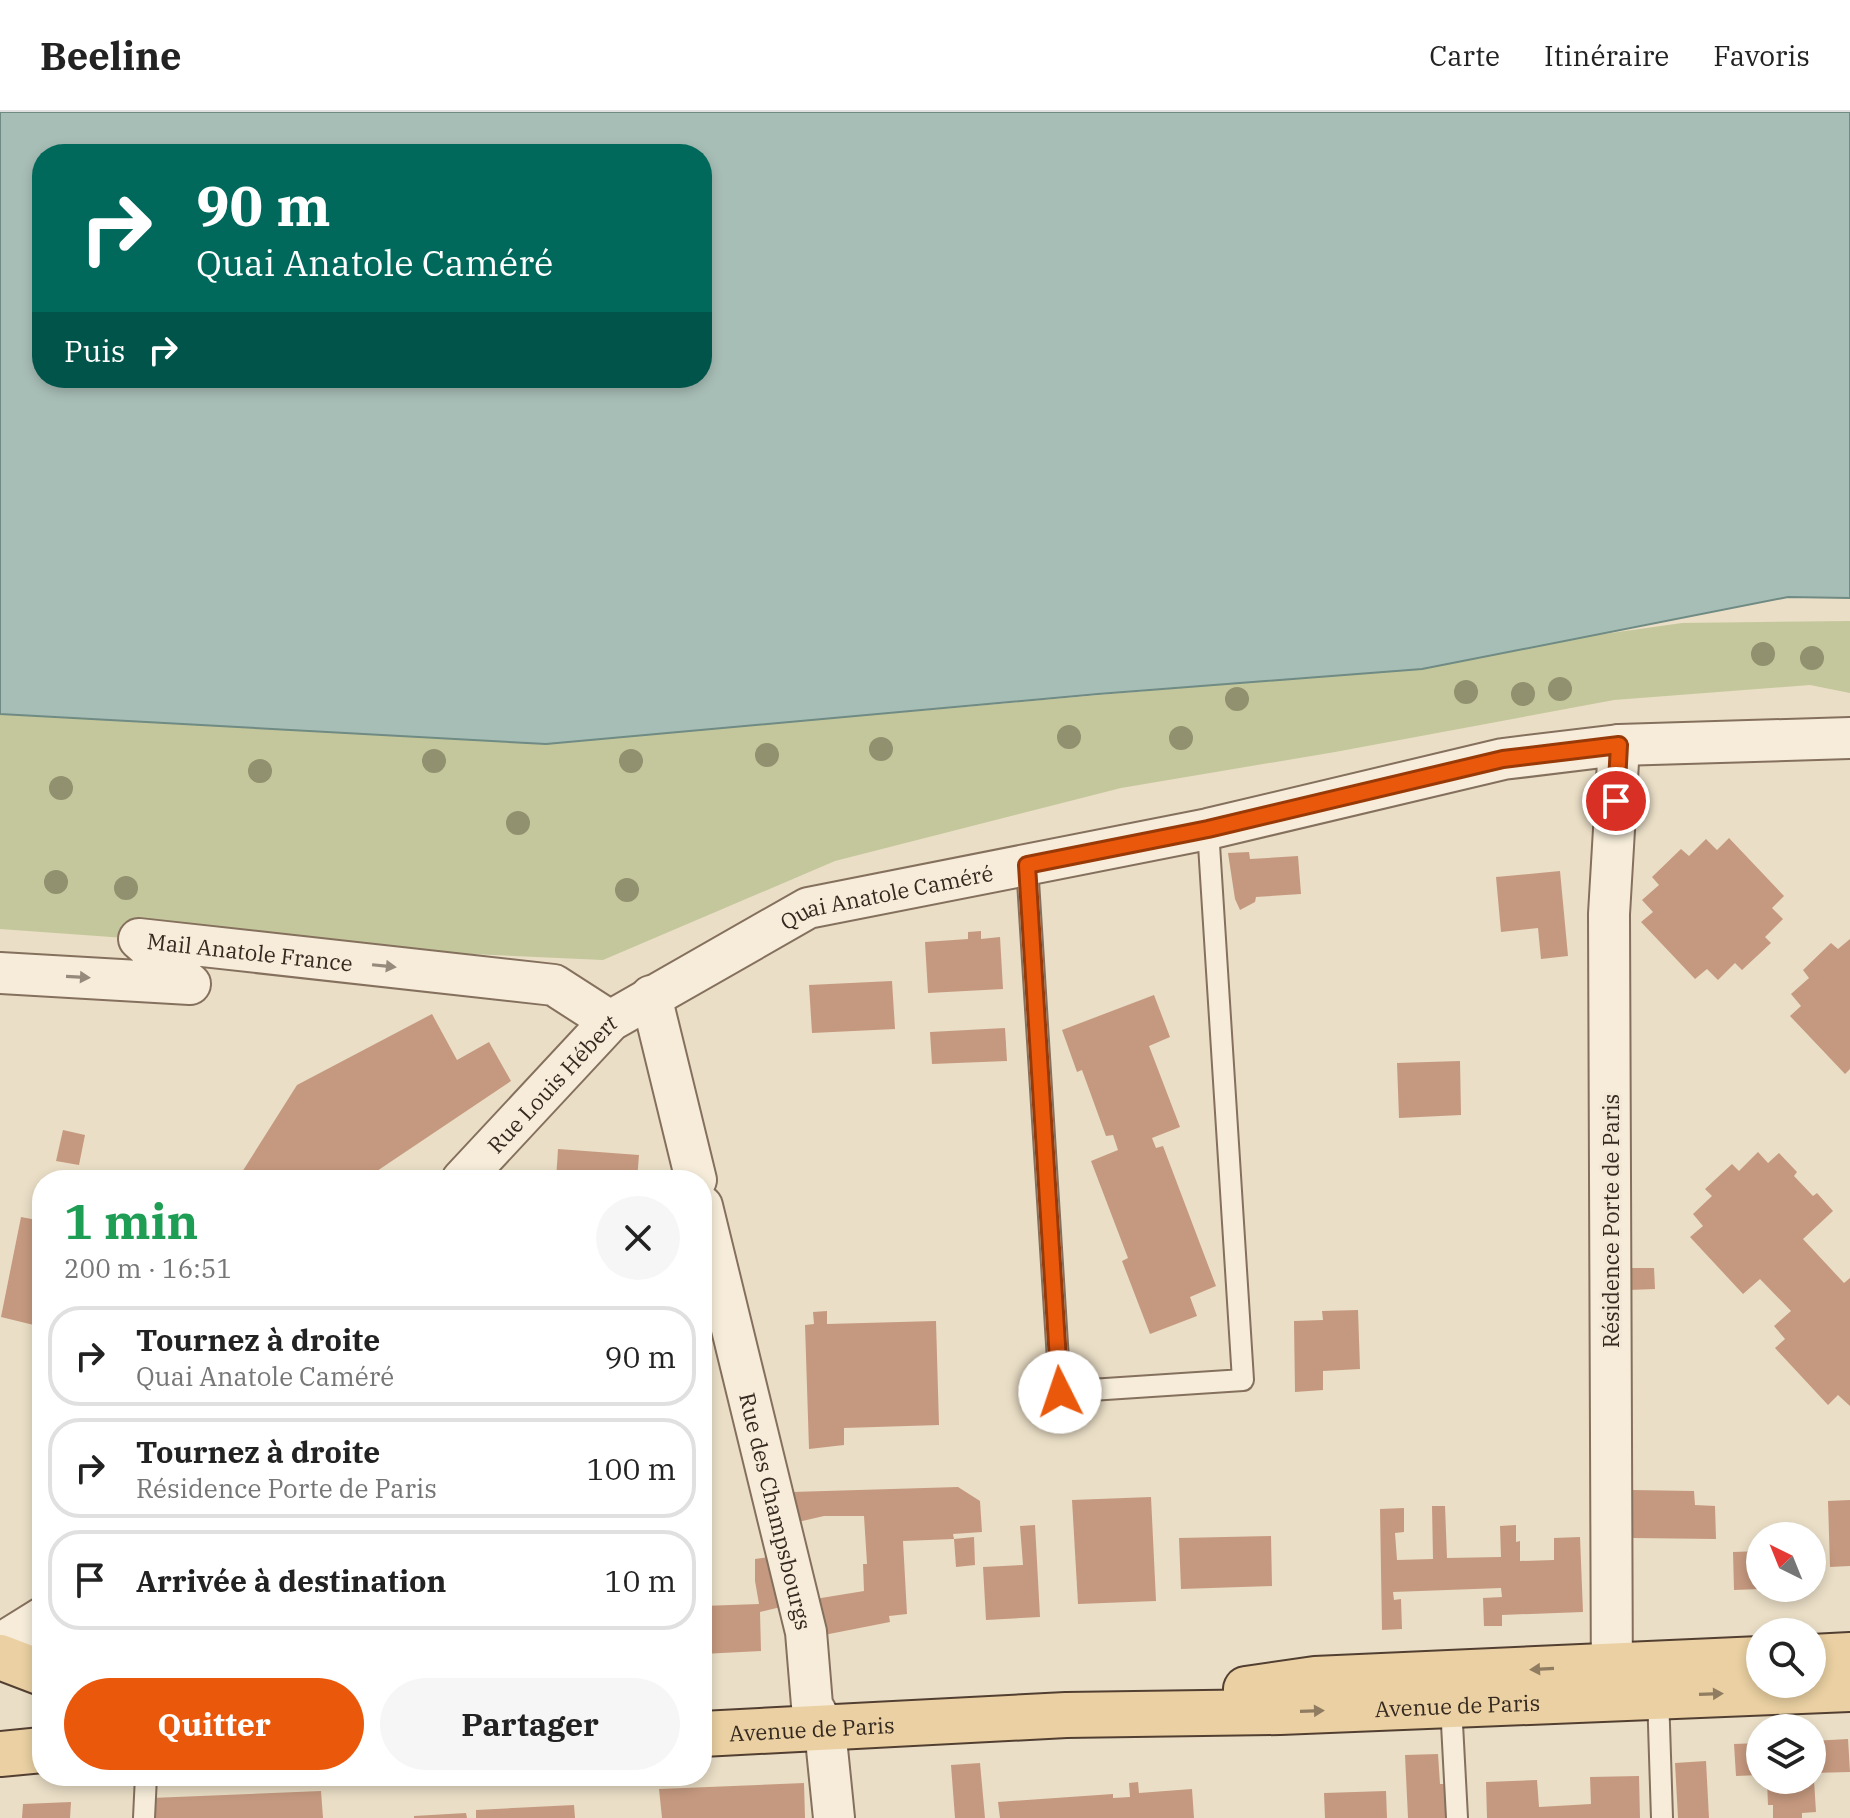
<!DOCTYPE html>
<html lang="fr">
<head>
<meta charset="utf-8">
<style>
	:root { --surface:#fff; --page:#f6f6f6; --text:#222; --muted:#767676; --line:#e0e0e0; --accent:#ea580c }
	body { margin:0; font-family:"IBM Plex Serif",serif; background:var(--page); color:var(--text); height:100vh; display:flex; flex-direction:column; font-size:30px; white-space:nowrap }
	* { box-sizing:border-box; margin:0 }
	p { font-size:26px; color:var(--muted) }
	.icon { flex:none; width:44px; height:44px; fill:none; stroke:currentColor; stroke-width:2; stroke-linecap:round; stroke-linejoin:round }
	.map { position:relative; flex:1; overflow:hidden }
	.side { position:absolute; left:32px; top:1058px; width:680px; height:616px; display:flex; flex-direction:column; background:var(--surface); border-radius:32px; box-shadow:0 4px 12px #0003 }
	.side>* { flex:none }
	.hud { position:absolute; left:32px; top:32px; width:680px; height:244px; border-radius:32px; box-shadow:0 4px 12px #0003; background:#00695c; color:#fff; overflow:hidden }
	.needle { width:52px; rotate:317deg }
	.fabs { position:absolute; left:1746px; top:1410px; display:grid; gap:16px }
	.fabs a { display:grid; place-items:center; width:80px; height:80px; border-radius:50%; background:var(--surface); box-shadow:0 4px 12px #0003; font-size:40px }
	.pin { position:absolute; display:grid; place-items:center; width:68px; height:68px; color:#fff; margin:-34px; border:4px solid #fff; border-radius:50%; box-shadow:0 2px 8px #0007 }
	.me { position:absolute; width:88px; margin:-44px; rotate:356deg; stroke-linejoin:round; filter:drop-shadow(0 0 6px #0008) }
	.turn { display:flex; align-items:center; gap:28px; height:168px; padding:0 32px; font-size:36px }
	.turn .icon { width:104px; height:104px; stroke-width:2.5 }
	.turn b { display:block; font-size:56px; line-height:68px }
	.then { display:flex; align-items:center; height:76px; padding:0 32px; background:#0003; gap:16px; font-size:30px }
	.round { display:grid; place-items:center; flex:none; width:84px; height:84px; border-radius:42px; background:var(--page) }
	.headline { display:flex; align-items:center; justify-content:space-between; height:136px; padding:0 32px }
	h1 { font-size:48px; font-weight:700; line-height:60px; color:#1e9e55 }
	.cta { display:flex; gap:16px; margin-top:auto; padding:16px 32px }
	.cta a { flex:1; height:92px; border-radius:48px; background:var(--accent); color:#fff; font-size:32px; font-weight:700; line-height:92px; text-align:center }
	.cta a+a { background:var(--page); color:var(--text) }
	ul { padding:0; list-style:none }
	li { display:flex; align-items:center; gap:24px; height:100px; margin:0 16px 12px; padding:0 16px; border:4px solid var(--line); border-radius:32px }
	li div { flex:1 }
	li b { display:block; font-size:30px }
	li em { font-style:normal }
	header { display:flex; align-items:center; gap:48px; box-sizing:border-box; height:112px; padding:0 40px; background:var(--surface); border-bottom:2px solid var(--line) }
	header strong { font-size:38px }
	nav { display:flex; gap:44px; margin-inline-start:auto; font-size:28px }
	.map>svg:first-child { display:block }
	.green { fill:#c4c79b }
	.water { fill:#a7beb6; stroke:#6f8b83; stroke-width:2; fill-rule:evenodd }
	.building { fill:#c5997f }
	.lines { fill:none; stroke-linecap:round; stroke-linejoin:round }
	.lane-casing { stroke:#84705d; stroke-width:24 }
	.street-casing { stroke:#84705d; stroke-width:44 }
	.primary-casing { stroke:#523f31; stroke-width:48 }
	.lane { stroke:#f6ecd9; stroke-width:20 }
	.street { stroke:#f6ecd9; stroke-width:40 }
	.primary { stroke:#ead0a2; stroke-width:44 }
	.tree { fill:#91906f }
	.oneway { fill:#968a7c }
	.oneway2 { fill:#907c61 }
	.route-casing { stroke:#983908; stroke-width:20 }
	.route { stroke:#ea580c; stroke-width:14 }
	.labels { text-anchor:middle; dominant-baseline:central; stroke-width:6; stroke-linejoin:round; paint-order:stroke }
	.street-label { font-size:22px; fill:#352920; stroke:#f2e8d5 }
</style>
</head>
<body>
<header>
<strong>Beeline</strong>
<nav><a>Carte</a><a>Itinéraire</a><a>Favoris</a></nav>
</header>
<div class="map">
<svg width="1850" height="1706" viewBox="0 0 1850 1706">
	<rect width="100%" height="100%" fill="#eadec6"/>
	<path class="green" d="M1850,509v72l-40,-8 -196,15 -279,52 -214,36 -286,73 -232,99 -464,-21 -139,-10v-228l643,34 640,-56 399,-56z"/>
	<path class="water" d="M0,0h1850v486l-62,-1 -366,72 -324,25 -552,50 -546,-30zM42,42h660v224h-660z"/>
	<g class="building">
		<path d="M1729,726l55,58 -12,12 11,11 -18,18 6,6 -29,27 -7,-7 -17,17 -11,-11 -12,10 -54,-57 12,-10 -11,-12 17,-15 -7,-8 29,-28 8,7 17,-17 11,11z"/>
		<path d="M1249,740l1,7 48,-3 3,38 -45,3 -1,5 -15,8 -5,-11 -7,-46z"/>
		<path d="M1560,759l8,85 -27,3 -3,-31 -37,4 -5,-55z"/>
		<path d="M981,819v8l19,-2 3,52 -75,4 -3,-51 43,-3v-7z"/>
		<path d="M1850,827v130l-5,5 -55,-58 11,-10 -10,-12 18,-16 -6,-8 28,-27 7,6z"/>
		<path d="M892,869l3,48 -83,4 -3,-48z"/>
		<path d="M1154,883l16,42 -21,9 31,81 -28,11 4,10 7,-2 53,140 -26,11 7,19 -47,18 -28,-73 6,-3 -37,-97 27,-11 -5,-15 -7,1 -24,-66 -5,2 -15,-42z"/>
		<path d="M432,902l25,46 32,-18 22,39 -134,90 -5,9h-135l60,-95z"/>
		<path d="M1005,916l2,33 -75,3 -2,-32z"/>
		<path d="M1460,949l1,54 -62,3 -2,-55z"/>
		<path d="M63,1018l22,5 -6,30 -23,-4z"/>
		<path d="M558,1037l81,6 -2,25h-81z"/>
		<path d="M1758,1040l10,11 11,-10 18,19 -3,4 19,20 4,-3 16,18 -30,28 41,44 6,-5v128l-12,-11 -10,10 -53,-57 10,-9 -11,-13 17,-15 -31,-32 -17,15 -53,-57 13,-11 -10,-12 19,-18 -7,-7 27,-25 7,7z"/>
		<path d="M21,1105l21,4v106l-41,-10z"/>
		<path d="M1629,1156h25l1,21 -26,1z"/>
		<path d="M1358,1198l2,59 -37,2v19l-28,2 -1,-71 29,-1 -1,-9z"/>
		<path d="M827,1199v13l109,-3 3,104 -95,3v17l-35,4 -4,-124 9,-1 -1,-12z"/>
		<path d="M958,1375l22,14 2,31 -29,2 1,5 -51,2 4,73 -18,2 1,6 -66,13 -9,-36 49,-8 -1,-27h4l-3,-48h-40l-26,6 -6,-30z"/>
		<path d="M1632,1378l62,1 1,14 20,1 1,33 -83,-1z"/>
		<path d="M1151,1385l5,104 -78,3 -6,-104z"/>
		<path d="M1850,1388v66l-20,1 -2,-66z"/>
		<path d="M1432,1394h13l2,52 54,-1 -1,-31 16,-1v17l4,-1v20l34,-1v-22l26,-1 3,75 -81,3v11h-18l-1,-28 19,-1 -1,-9 -108,4 1,8 7,-1 1,30 -20,1 -2,-121 24,-1v24l-9,1 2,27 36,-1z"/>
		<path d="M1035,1413l5,92 -54,3 -3,-53 40,-2 -3,-39z"/>
		<path d="M1271,1424l1,50 -91,3 -2,-51z"/>
		<path d="M974,1425l1,28 -19,2 -2,-28z"/>
		<path d="M1760,1439v38l-26,1 -1,-38z"/>
		<path d="M769,1445l12,50 -21,5 1,39 -59,3v-48l57,-2 -4,-23v-22z"/>
		<path d="M1848,1627l2,33 -38,1v-32z"/>
		<path d="M1760,1631v32l-24,1 -2,-32z"/>
		<path d="M1438,1642l2,30h6l1,34h-39l-3,-63z"/>
		<path d="M1706,1649l3,57h-31l-3,-55z"/>
		<path d="M980,1651l5,55h-30l-4,-53z"/>
		<path d="M1639,1664l1,42h-153l-1,-36 51,-2 2,27 52,-3 -1,-27z"/>
		<path d="M1767,1668h47l2,32 -14,1v5h-29v-13h-5z"/>
		<path d="M1138,1670l1,11 53,-4 2,29h-194l-2,-16 115,-8v4l17,-1 -1,-14z"/>
		<path d="M804,1671l1,35h-143l-3,-29z"/>
		<path d="M321,1679l2,27h-173l1,-20z"/>
		<path d="M1386,1679l1,27h-62l-1,-25z"/>
		<path d="M71,1690l-1,16h-48l1,-14z"/>
		<path d="M574,1693l1,13h-99v-8z"/>
		<path d="M466,1701l1,5h-53v-2z"/>
	</g>
	<g class="lines">
		<g class="lane-casing">
			<g id="lane">
				<path d="M1027,753l33,527 183,-12 -35,-551"/>
				<path d="M1658,1582l4,124"/>
				<path d="M1451,1593l6,113"/>
				<path d="M144,1706l2,-42"/>
			</g>
		</g>
		<g class="street-casing">
			<g id="street">
				<path id="s1" d="M0,861l190,11 -51,-45 415,46 56,36"/>
				<path d="M651,884l45,184"/>
				<path id="s2" d="M462,1068l148,-159 198,-113 400,-79 295,-70 116,-14 231,-7"/>
				<path id="s3" d="M702,1094l104,426 6,73 13,24 9,89"/>
				<path d="M0,1532l42,-26"/>
				<path d="M1612,1586l-3,-784 10,-169"/>
			</g>
		</g>
		<g class="primary-casing">
			<g id="primary">
				<path d="M0,1545l42,16"/>
				<path d="M1812,1545l38,-2"/>
				<path d="M1246,1577l69,-10 445,-20"/>
				<path id="s4" d="M702,1622l364,-19 214,-3 570,-23"/>
				<path d="M0,1642l42,-4"/>
			</g>
		</g>
		<use href="#lane" class="lane"/>
		<use href="#street" class="street"/>
		<use href="#primary" class="primary"/>
	</g>
	<g class="tree">
		<circle cx="1763" cy="542" r="12"/>
		<circle cx="1812" cy="546" r="12"/>
		<circle cx="1560" cy="577" r="12"/>
		<circle cx="1466" cy="580" r="12"/>
		<circle cx="1523" cy="582" r="12"/>
		<circle cx="1237" cy="587" r="12"/>
		<circle cx="1069" cy="625" r="12"/>
		<circle cx="1181" cy="626" r="12"/>
		<circle cx="881" cy="637" r="12"/>
		<circle cx="767" cy="643" r="12"/>
		<circle cx="434" cy="649" r="12"/>
		<circle cx="631" cy="649" r="12"/>
		<circle cx="260" cy="659" r="12"/>
		<circle cx="61" cy="676" r="12"/>
		<circle cx="518" cy="711" r="12"/>
		<circle cx="56" cy="770" r="12"/>
		<circle cx="126" cy="776" r="12"/>
		<circle cx="627" cy="778" r="12"/>
	</g>
	<defs><path id="oneway-solid" d="M-6-.8H1V-3.2L6.5 0L1 3.2V.8H-6Z" transform="scale(2)"/></defs>
	<g class="oneway">
		<use href="#oneway-solid" transform="translate(384 854) rotate(6)"/>
		<use href="#oneway-solid" transform="translate(78 865) rotate(3)"/>
	</g>
	<g class="oneway2">
		<use href="#oneway-solid" transform="translate(1542 1557) rotate(177)"/>
		<use href="#oneway-solid" transform="translate(1711 1582) rotate(-2)"/>
		<use href="#oneway-solid" transform="translate(1312 1599) rotate(-2)"/>
	</g>
	<g class="lines">
		<g class="route-casing">
			<path id="route" d="M1060,1280l-33,-527 181,-36 295,-70 116,-14 -3,56"/>
		</g>
		<use href="#route" class="route"/>
	</g>
	<g class="labels">
		<g class="street-label">
			<text stroke="none"><textPath href="#s2" startOffset="524">Quai Anatole Caméré</textPath></text>
			<text stroke="none"><textPath href="#s1" startOffset="370">Mail Anatole France</textPath></text>
			<text stroke="none"><textPath href="#s2" startOffset="132">Rue Louis Hébert</textPath></text>
			<text transform="translate(1610 1109) rotate(-90)">Résidence Porte de Paris</text>
			<text stroke="none"><textPath href="#s3" startOffset="314">Rue des Champsbourgs</textPath></text>
			<text stroke="none"><textPath href="#s4" startOffset="756">Avenue de Paris</textPath></text>
			<text stroke="none"><textPath href="#s4" startOffset="110">Avenue de Paris</textPath></text>
		</g>
	</g>
</svg>
<div class="fabs">
<a><svg class="needle" viewBox="-14 -14 28 28"><path d="M0-13l5 13h-10z" fill="#e53935"/><path d="M0 13l5-13h-10z" fill="#767676"/></svg></a>
<a><svg class="icon" aria-label="search" viewBox="0 0 24 24"><circle cx="10" cy="10" r="6"/><path d="M15 15l6 6"/></svg></a>
<a><svg class="icon" aria-label="layers" viewBox="0 0 24 24"><path d="M12 4l9 5-9 5-9-5zM3 14l9 5 9-5"/></svg></a>
</div>
<div class="pin" style="left:1616px;top:689px;background:#d93025"><svg class="icon" aria-label="arrive" viewBox="0 0 24 24"><path d="M6 21V4h12l-3 4 3 4H6"/></svg></div>
<svg class="me" style="left:1060px;top:1280px" viewBox="-20 -20 40 40"><circle r="19" fill="#fff"/><path d="M0-13L10 11 0 6-10 11z" fill="#ea580c"/></svg>
<div class="hud">
<div class="turn"><svg class="icon" aria-label="right" viewBox="0 0 24 24"><path d="M7 20v-9h11M14 6l5 5-5 5"/></svg><div><b>90 m</b>Quai Anatole Caméré</div></div>
<div class="then">Puis<svg class="icon" aria-label="right" viewBox="0 0 24 24"><path d="M7 20v-9h11M14 6l5 5-5 5"/></svg></div>
</div>
<section class="side">
<div class="headline"><div><h1>1 min</h1><p>200 m · 16:51</p></div><a class="round"><svg class="icon" aria-label="close" viewBox="0 0 24 24"><path d="M6 6l12 12M18 6L6 18"/></svg></a></div>
<ul>
<li><svg class="icon" aria-label="right" viewBox="0 0 24 24"><path d="M7 20v-9h11M14 6l5 5-5 5"/></svg><div><b>Tournez à droite</b><p>Quai Anatole Caméré</p></div><em>90 m</em></li>
<li><svg class="icon" aria-label="right" viewBox="0 0 24 24"><path d="M7 20v-9h11M14 6l5 5-5 5"/></svg><div><b>Tournez à droite</b><p>Résidence Porte de Paris</p></div><em>100 m</em></li>
<li><svg class="icon" aria-label="arrive" viewBox="0 0 24 24"><path d="M6 21V4h12l-3 4 3 4H6"/></svg><div><b>Arrivée à destination</b></div><em>10 m</em></li>
</ul>
<div class="cta"><a>Quitter</a><a>Partager</a></div>
</section>
</div>
</body>
</html>
